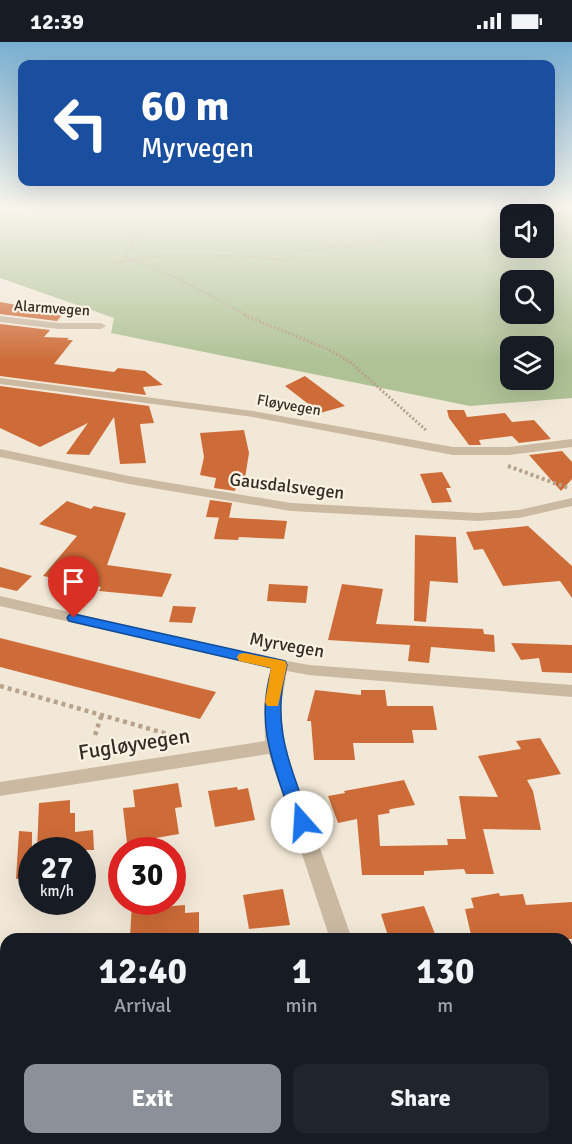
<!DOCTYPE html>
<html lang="en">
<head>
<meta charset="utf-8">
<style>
	:root { --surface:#171b24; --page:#20242c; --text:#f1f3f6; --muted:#9ea1a6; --accent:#8c9099 }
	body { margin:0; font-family:Signika,sans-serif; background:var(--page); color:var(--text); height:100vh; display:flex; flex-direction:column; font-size:22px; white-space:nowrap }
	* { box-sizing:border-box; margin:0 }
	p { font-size:20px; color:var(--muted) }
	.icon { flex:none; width:33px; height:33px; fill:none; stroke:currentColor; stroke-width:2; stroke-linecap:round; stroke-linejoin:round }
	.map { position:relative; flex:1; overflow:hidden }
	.panel { position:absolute; left:0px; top:891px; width:573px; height:212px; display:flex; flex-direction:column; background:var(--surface); border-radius:18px 18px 0 0; box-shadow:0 6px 24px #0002 }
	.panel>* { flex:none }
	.top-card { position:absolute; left:18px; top:18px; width:537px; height:126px; border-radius:12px; box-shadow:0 6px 24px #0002; background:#1a4fa0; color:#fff; overflow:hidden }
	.buttons { position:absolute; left:500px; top:162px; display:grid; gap:12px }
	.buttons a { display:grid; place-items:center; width:54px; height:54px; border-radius:12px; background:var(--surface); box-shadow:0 6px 24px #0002; font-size:30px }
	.speed { position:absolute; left:18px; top:795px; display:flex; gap:12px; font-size:30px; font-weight:700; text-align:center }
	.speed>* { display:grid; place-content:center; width:78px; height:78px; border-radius:50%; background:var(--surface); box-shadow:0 6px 24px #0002; line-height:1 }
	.speed small { font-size:15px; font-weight:400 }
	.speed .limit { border:9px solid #d22; background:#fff; color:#111 }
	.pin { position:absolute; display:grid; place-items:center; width:51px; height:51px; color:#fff; margin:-62px -26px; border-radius:50% 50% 50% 0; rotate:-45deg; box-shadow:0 0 6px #0007 }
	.pin .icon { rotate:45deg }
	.me { position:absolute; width:66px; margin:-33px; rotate:341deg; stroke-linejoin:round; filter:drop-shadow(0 0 4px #0008) }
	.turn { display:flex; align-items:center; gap:21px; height:126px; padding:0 24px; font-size:27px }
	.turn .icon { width:78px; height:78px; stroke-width:2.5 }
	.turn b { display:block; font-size:42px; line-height:51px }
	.eta { display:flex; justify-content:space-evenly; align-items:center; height:102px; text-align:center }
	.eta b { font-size:36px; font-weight:700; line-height:42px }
	.action { display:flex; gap:12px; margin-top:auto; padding:12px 24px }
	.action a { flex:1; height:69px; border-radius:12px; background:var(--accent); color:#fff; font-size:24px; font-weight:700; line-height:69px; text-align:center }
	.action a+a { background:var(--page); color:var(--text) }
	.status { display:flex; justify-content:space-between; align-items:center; height:42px; padding:0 30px; background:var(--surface); direction:ltr }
	.status svg { height:16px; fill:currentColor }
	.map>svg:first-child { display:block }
	.green { fill:#afc296; fill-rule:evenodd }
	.building { fill:#ce6c39 }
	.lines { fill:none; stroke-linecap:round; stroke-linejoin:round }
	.path-far3 { stroke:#b7a38c; stroke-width:2; stroke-dasharray:1.5 1.5; stroke-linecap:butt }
	.path-far2 { stroke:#b7a38c; stroke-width:3; stroke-dasharray:2 2; stroke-linecap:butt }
	.path-far1 { stroke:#b7a38c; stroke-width:4; stroke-dasharray:3 3; stroke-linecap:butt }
	.path { stroke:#b7a38c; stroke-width:4.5; stroke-dasharray:4 4; stroke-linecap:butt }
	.minor { fill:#cbb9a2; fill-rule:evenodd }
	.route { fill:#1a73e8; stroke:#114b97; stroke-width:1.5 }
	.slow { fill:#f59e0b }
	.labels { text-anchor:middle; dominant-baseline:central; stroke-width:4.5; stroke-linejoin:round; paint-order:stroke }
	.far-street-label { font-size:15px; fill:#352c25; stroke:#faf2e3 }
	.street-label { font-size:18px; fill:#352c25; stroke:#faf2e3 }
	.near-street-label { font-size:21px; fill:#352c25; stroke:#faf2e3 }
</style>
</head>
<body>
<div class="status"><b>12:39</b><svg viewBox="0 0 49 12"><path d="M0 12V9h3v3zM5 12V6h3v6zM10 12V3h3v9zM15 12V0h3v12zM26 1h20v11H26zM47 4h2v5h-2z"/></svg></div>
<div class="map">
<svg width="572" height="1102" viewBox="0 0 572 1102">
	<rect width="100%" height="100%" fill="#f2e8d7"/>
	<g class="green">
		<path d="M0,165h572v191l-102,8 -359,-73 3,-15 -114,-40zM510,172h33v34h-33zM510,238h33v34h-33zM510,304h33v34h-33z"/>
		<path d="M6,934v162l10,1v5h-16v-167z"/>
	</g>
	<g class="building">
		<path d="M0,260l39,7 7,-5 22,4 -11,13 -57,-7z"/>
		<path d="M0,282l50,6 -6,7 25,1 -2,2h6l-19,24 60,8 4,-4 27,3 18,14 -20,2 3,8 -146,-19z"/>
		<path d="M305,334l40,30 -25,7 -35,-27z"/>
		<path d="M0,344l149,20 5,17 -14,1 6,39 -26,1 -6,-47 -25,38 -23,-1 22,-31 -48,24 -40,-19z"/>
		<path d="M447,368h17l3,7 38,-4 7,9 22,-2 17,19 -32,4 -7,-7 -33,4 2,5h-12l-20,-27z"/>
		<path d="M244,388l5,23 -4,25h-7l-3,13 -21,-3 2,-10 -16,-3 4,-18 -4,-24z"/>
		<path d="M562,409l10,11v17l-11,12 -32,-36z"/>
		<path d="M442,430l9,16h-5l6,14 -20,1 -12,-29z"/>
		<path d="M210,458l22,3 -3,15 -23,-1z"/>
		<path d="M67,459l24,8 3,-3 32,7 -19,52 65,9 -10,23 -63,-6 2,-4 -58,-11 34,-40 -38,-12z"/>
		<path d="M219,475l68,4 -3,18 -45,-2 -1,3 -24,-1z"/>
		<path d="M528,484l44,40v32l-12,-17 -57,5 -20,-37 -9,1 -8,-18z"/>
		<path d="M415,493l41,2 2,46 -28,-2 -4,41 -12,-1z"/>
		<path d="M0,525l32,9 -15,15 -17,-4z"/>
		<path d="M269,542l39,2 -2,17 -39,-2z"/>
		<path d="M342,542l41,5 -7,35 107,5 1,5 10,1 1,17 -64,-5 -2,16 -21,-2 2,-16 -82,-5z"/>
		<path d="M173,564l23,1 -4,16 -23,-1z"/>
		<path d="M0,596l216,54 -16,27 -200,-52z"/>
		<path d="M511,601l61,2v28l-30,-1 -3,-14 -18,2z"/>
		<path d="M315,648l46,5v-5h24l2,16h46l4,24h-25l2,13h-61l2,17h-41l-3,-39h-4z"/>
		<path d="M540,696l21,36 -34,6 6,11 8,39 -58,-1 11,45h-28l-2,-5 -40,2v4h-62l-5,-56 -19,4 -10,-27 17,-3 -1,-2 60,-11 11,25 -24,4 -2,1 1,3 -12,2 2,31 68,-1 -1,-6h19l-7,-43 39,1 -20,-41 43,-7 -5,-8z"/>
		<path d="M178,741l4,24 -7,1 4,26 -52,9 -4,-35 12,-1 -2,-17z"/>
		<path d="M237,745l1,3 10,-2 7,32 -40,7 -7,-36z"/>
		<path d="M70,758v13h5v19l18,-2 1,20h-57l2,-47z"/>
		<path d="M19,789l13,1v45l-16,2z"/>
		<path d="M283,847l7,36 -41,4 -6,-34z"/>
		<path d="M499,851l1,3 23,-2 3,11 46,-3v37h-100l-7,-30 9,-1 -3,-10z"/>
		<path d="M132,860h27v5l26,-2v8l14,-1v25l-69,1z"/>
		<path d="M424,864l13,33h-48l-8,-25z"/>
	</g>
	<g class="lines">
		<g class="path-far3">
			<path d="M143,165l-7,7 4,13 -10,22 -6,7 53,22 71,38"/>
			<path d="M111,221l55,-8 77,1 43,4 15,-10 17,1 11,-5 18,1 35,-6 12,-9 12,-4 7,-7 -3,-2 3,-5 -10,-7"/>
		</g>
		<path class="path-far2" d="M244,273l84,34 22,13 77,69"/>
		<path class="path-far1" d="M508,424l60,22"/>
		<g class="path">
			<path d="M0,644l178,51 13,7"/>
			<path d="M95,693l7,-21"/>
		</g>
		<g class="minor">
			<path d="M0,274l59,7h42l5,3 -5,3h-42l-59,-7z"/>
			<path d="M0,336l253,33 200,36h56l63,-8v8l-63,8h-56l-200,-38 -253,-33z"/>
			<path d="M0,407l129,27 162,27 187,10 41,-3 53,-12v8l-53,12 -41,3 -187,-10 -162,-27 -129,-27z"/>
			<path d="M0,554l255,59 54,10 263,20v12l-263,-22 -22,-4 -6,34 3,41 68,193h-22l-61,-185 -269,42v-14l265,-41 -1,-36 7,-37 -271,-62z"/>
			<path d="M398,1096h26l2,6h-26z"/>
		</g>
	</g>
	<linearGradient id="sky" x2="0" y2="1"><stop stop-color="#79afd2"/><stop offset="0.52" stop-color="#f9f5ed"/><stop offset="1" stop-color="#f9f5ed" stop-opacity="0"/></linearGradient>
	<rect width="572" height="320" fill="url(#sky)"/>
	<path class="route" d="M74,572l211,47 2,4c-17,61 4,100 23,157l-2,5 -6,2 -7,-2 -2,-5c-18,-55 -39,-96 -21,-154l-203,-47 -2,-3 2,-3z"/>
	<path class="slow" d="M244,611l41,8 2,4 -9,41h-11l-2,-4 6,-34 -32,-7 -2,-4 2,-3z"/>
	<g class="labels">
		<g class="far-street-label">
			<text transform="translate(52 266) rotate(4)">Alarmvegen</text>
			<text transform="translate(289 363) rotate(10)">Fløyvegen</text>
		</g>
		<g class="street-label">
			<text transform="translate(287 444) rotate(7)">Gausdalsvegen</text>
			<text transform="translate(287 603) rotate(10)">Myrvegen</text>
		</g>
		<g class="near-street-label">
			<text transform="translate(134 702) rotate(-9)">Fugløyvegen</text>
		</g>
	</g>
</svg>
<div class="buttons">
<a><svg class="icon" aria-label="sound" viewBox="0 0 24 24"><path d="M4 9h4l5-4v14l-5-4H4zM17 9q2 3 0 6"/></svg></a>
<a><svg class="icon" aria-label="search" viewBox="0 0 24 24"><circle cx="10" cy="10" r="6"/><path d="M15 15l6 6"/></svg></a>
<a><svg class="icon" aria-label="layers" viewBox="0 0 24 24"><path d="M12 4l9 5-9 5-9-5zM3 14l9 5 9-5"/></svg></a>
</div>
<div class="speed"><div>27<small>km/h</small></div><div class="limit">30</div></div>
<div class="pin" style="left:74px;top:576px;background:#d93025"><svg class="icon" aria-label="arrive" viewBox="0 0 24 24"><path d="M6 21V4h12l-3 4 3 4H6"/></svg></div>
<svg class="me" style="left:302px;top:780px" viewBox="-20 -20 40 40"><circle r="19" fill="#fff"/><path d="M0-13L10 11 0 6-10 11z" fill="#1a73e8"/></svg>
<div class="top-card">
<div class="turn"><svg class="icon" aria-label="left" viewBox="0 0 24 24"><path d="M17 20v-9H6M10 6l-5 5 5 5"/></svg><div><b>60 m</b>Myrvegen</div></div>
</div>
<section class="panel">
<div class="eta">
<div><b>12:40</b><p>Arrival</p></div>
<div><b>1</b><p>min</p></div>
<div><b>130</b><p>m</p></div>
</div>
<div class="action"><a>Exit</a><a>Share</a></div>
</section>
</div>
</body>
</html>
